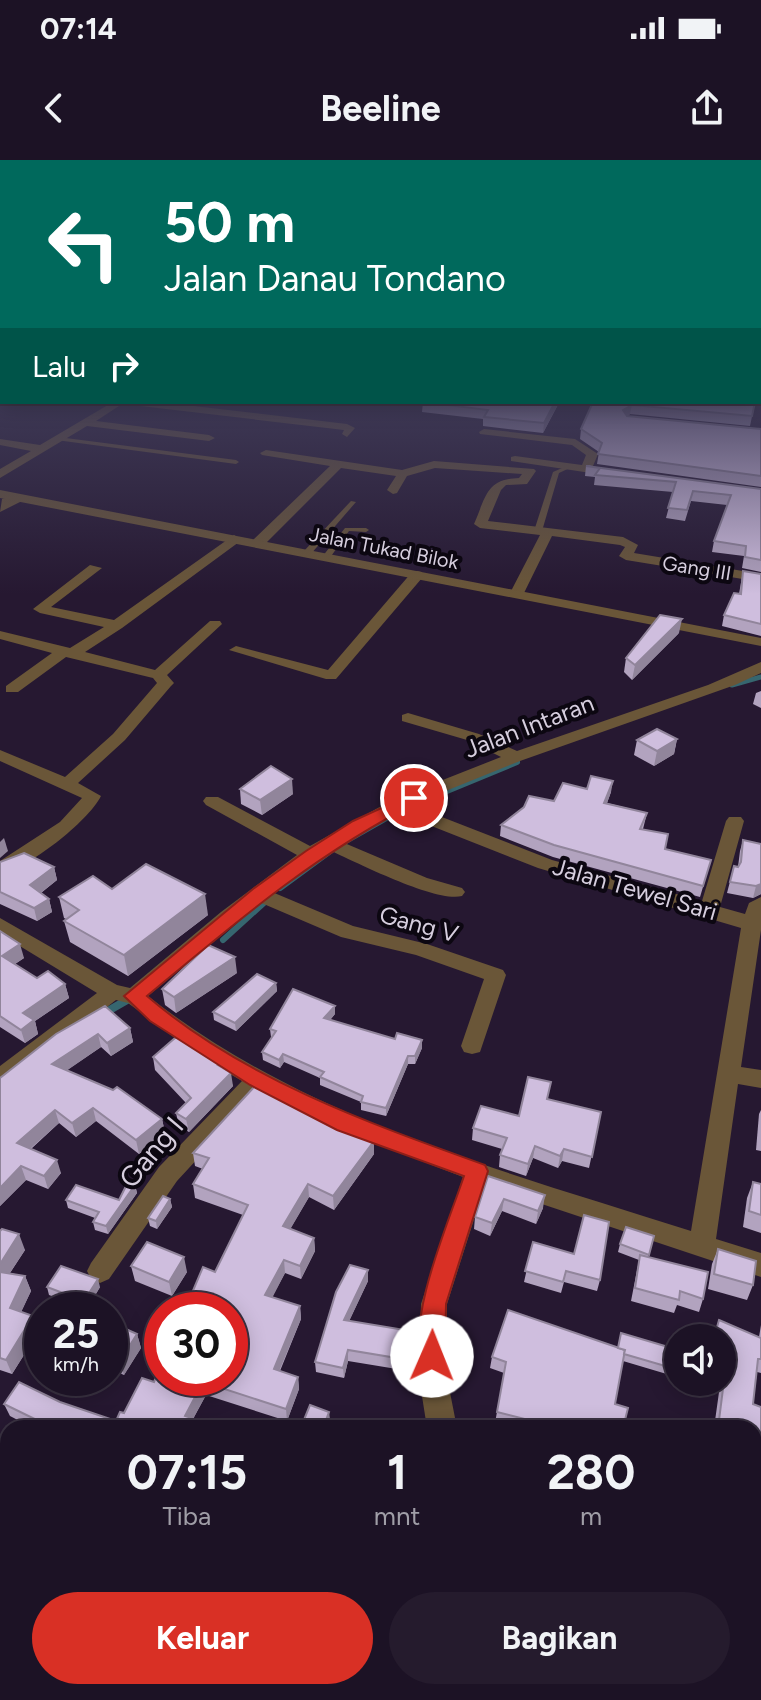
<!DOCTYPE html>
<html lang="id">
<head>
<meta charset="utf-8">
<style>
	:root { --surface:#1c1225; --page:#251b2d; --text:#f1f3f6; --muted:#a09ea7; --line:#3a3242; --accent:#d93025 }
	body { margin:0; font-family:Figtree,sans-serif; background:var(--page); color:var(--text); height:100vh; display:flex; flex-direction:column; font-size:30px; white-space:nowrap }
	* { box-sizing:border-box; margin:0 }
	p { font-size:26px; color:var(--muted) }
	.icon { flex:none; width:44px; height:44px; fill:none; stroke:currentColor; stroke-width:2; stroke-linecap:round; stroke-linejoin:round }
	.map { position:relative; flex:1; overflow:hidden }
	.drawer { position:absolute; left:0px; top:1260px; width:762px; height:280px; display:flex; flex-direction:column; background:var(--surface); border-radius:24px 24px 0 0; box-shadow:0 4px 20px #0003,0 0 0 2px var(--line) }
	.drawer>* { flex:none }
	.guide { position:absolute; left:0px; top:0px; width:762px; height:244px; box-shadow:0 4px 20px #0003,0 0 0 2px var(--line); background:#00695c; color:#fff; overflow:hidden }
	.fabs { position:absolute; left:664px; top:1164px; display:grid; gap:16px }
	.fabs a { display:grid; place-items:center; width:72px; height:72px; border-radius:50%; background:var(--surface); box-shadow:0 4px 20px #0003,0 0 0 2px var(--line); font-size:40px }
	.speed { position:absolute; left:24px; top:1132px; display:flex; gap:16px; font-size:40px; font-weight:700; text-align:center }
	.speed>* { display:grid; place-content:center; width:104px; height:104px; border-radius:50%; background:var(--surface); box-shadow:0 4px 20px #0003,0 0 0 2px var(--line); line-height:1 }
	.speed small { font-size:20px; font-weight:400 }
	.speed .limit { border:12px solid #d22; background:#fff; color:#111 }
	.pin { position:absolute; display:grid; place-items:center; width:68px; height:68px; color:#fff; margin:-34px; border:4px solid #fff; border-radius:50%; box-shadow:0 2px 8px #0007 }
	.me { position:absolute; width:88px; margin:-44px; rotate:1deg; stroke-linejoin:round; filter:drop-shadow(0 0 6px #0008) }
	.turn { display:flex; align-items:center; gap:28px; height:168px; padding:0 32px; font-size:36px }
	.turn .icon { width:104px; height:104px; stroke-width:2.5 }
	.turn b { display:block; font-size:56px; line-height:68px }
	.then { display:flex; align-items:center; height:76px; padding:0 32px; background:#0003; gap:16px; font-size:30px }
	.eta { display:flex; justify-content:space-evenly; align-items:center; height:136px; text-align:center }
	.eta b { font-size:48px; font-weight:700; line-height:56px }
	.primary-button { display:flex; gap:16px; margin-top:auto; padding:16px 32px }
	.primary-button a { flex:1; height:92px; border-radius:48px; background:var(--accent); color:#fff; font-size:32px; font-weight:700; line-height:92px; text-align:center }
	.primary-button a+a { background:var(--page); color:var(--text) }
	.status { display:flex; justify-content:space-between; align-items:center; height:56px; padding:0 40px; background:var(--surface); direction:ltr }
	.status svg { height:22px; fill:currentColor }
	header { display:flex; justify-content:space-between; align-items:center; height:104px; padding:0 32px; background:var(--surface); font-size:36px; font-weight:700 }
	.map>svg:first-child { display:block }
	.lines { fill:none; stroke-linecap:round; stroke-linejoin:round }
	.stream-far2 { stroke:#36666f; stroke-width:5 }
	.stream-far1 { stroke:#36666f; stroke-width:6 }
	.stream { stroke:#36666f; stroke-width:8 }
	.service { fill:#6a5638; fill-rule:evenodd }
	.minor { fill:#6a5638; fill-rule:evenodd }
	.tertiary { fill:#6a5638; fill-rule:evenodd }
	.wall { fill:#b2a3bf }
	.shaded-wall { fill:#91859b }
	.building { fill:#cfbede; stroke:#91859b; stroke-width:2 }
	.route { fill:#d93025; stroke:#8d1f18; stroke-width:2 }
	.labels { text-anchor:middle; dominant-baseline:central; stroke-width:8; stroke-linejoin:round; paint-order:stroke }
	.far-street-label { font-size:20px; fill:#d6cede; stroke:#0c0711 }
	.street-label { font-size:24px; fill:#d6cede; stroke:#0c0711 }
	.near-street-label { font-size:28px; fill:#d6cede; stroke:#0c0711 }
</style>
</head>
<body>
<div class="status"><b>07:14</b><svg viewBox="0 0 49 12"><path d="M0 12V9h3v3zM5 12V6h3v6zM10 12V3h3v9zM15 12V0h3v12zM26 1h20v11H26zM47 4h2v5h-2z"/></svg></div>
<header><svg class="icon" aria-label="back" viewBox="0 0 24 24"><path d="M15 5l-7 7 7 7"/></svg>Beeline<svg class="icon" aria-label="share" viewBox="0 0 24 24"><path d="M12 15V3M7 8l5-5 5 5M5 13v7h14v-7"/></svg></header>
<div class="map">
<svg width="761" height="1540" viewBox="0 0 761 1540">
	<rect width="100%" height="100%" fill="#261831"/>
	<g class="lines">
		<path class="stream-far2" d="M732,525l29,-8"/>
		<g class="stream-far1">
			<path d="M413,645l104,-43"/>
			<path d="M346,681l51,-29"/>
			<path d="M280,728l53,-39"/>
			<path d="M223,780l43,-39"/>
		</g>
		<path class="stream" d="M101,855l26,-15"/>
		<g class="service">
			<path d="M58,277l178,23 3,2 -3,2 -180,-24 -1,-1z"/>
			<path d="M569,305l5,1 -15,7 -17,58 -6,1 -2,-1 19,-59z"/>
			<path d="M351,341l5,1 -46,53h-6v-4z"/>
			<path d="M345,368h21l3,2 -3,2 -17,-1 -20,28h-6l-1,-2z"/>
		</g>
		<g class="minor">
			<path d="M113,242h12l-29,19 113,14 6,3 -6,3 -122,-15 -87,52v-9l31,-18 -31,-6v-6l40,6z"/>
			<path d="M127,242h32l188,22 8,4 -8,9 -5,-3 2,-4 -212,-25z"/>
			<path d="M484,269l91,10 23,15 -5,12 24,6 -6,4 -100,-15v-4l4,-1 67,9 4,-10 -14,-10 -92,-11 -1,-2z"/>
			<path d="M266,290l136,20 32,-9 100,8 2,2 -9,13 -21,1 -5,5 -13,31 135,16 15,8 -4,8 127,21v8l-135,-22 -7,-4 6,-9 -5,-2 -68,-9 -28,57 -12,3 -2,-3 30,-58 -60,-7 -6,-4c12,-27 12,-45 45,-46l3,-4 -87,-6 -28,8 -10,17 -4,1 -6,-4 9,-14 -55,-8 -78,78h-10v-6l77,-74 -68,-11 -2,-2z"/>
			<path d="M18,334l6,4 -2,3 -22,11 2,-13z"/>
			<path d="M234,375l6,4 -1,3 -117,86 -37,24 70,18 55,-49h10l2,3 -55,51 7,8 -3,3 -46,54 -47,43 23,13c-13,26 -73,72 -101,79v-14l60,-39 22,-24 -82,-37v-11l65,27 48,-43 44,-51 -4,-5 -87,-21 -48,35h-12v-6l46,-33 -52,-14v-8l70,17 34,-21 -64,-14 -7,-4 57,-44 12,3 -51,39 63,13z"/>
			<path d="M417,411l5,1v6l-86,101h-10l-97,-29 7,-4 92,24 84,-98z"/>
			<path d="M761,502v11l-26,12 -215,76 -109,44 141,55 150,41 24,-80 3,-4h12l3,4 -24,86 25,7 4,-11 12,-6v33l-20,137 20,3v18l-23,-4 -22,155 45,14v24l-276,-92 -38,119v73l10,51h-30l-8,-51 2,-73 42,-127 -101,-39 -102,-47 -83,90 -68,98 -9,4 -9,-4 -4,-8 4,-8 68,-96 83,-86 -43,-25 -71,-53 -12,-3 -108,84 -8,3v-21l97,-73 -97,-59v-16l117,67 13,3 91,-76 76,-57 -91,-50 -3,-4 3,-4h12l92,49 82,-46 109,-43 -34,-17 -65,-19v-6l6,-2 71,21 38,17 191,-66zM396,652l142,56 203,60 -50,303c-187,-60 -386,-111 -543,-235l111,-94 82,35 75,18 68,24 -23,67 3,6 8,2 8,-2 26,-77 -3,-5 -76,-26 -74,-18 -81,-34 57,-42c27,12 107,53 133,46l3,-4 -3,-4 -35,-10 -85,-36z"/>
			<path d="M0,1421l8,3v36l-8,-3z"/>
			<path d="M754,1426l7,1v32l-7,-1z"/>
			<path d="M56,1532h35l-3,8h-35z"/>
			<path d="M110,1532h47l3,8h-47z"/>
			<rect x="461" y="1532" width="34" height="8"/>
		</g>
		<g class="tertiary">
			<rect x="760" y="235" width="1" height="7"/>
			<path d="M0,330l761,148v8l-761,-148z"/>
		</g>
	</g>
	<g class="wall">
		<path d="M423,242l100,3h10l2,-3h220l-5,24 -120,-12 -2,2 133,13v58l-164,-23 2,-12 -19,-13 1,-10 10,-23 -32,-3 -16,30 -60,-7v-7l-61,-7z"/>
		<path d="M586,306l175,23v83l-19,-4 2,-12 -32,-4 2,-11 13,-36 -36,-4 -6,20 -19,-3 7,-26 -79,-7 1,-8 -10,-1z"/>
		<path d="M743,411l18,3v62l-39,-10 2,-11 15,-21z"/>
		<path d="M679,473l-47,47 -8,-8 2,-14z"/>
		<path d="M761,531v17l-8,-4 3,-11z"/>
		<path d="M677,579l-3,15 -20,12 -20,-11 3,-15z"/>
		<path d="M240,629l53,5 -31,21 -21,-11z"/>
		<path d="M587,629l24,3 -4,11 40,10 -4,16 22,20 46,11 -11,37 -147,-40 -53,-21 1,-11 53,-24z"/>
		<path d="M743,680l18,54 -8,4 -26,-5 7,-27 4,1 2,-16z"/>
		<path d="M0,702l54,5 3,13 -16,13 8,6 3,13 -15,9 -37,-17z"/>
		<path d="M112,729l96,26 -80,61 -58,-34 -6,-21 2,-2 -2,-1 -5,-21z"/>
		<path d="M0,771l24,27 -9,6 22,14 28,6 4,14 -34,23 3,13 -13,9 -25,-16z"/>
		<path d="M237,813l-61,40 -11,-8 -3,-16z"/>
		<path d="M276,823l1,8 -41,40 -22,-11 -1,-8z"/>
		<path d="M335,854l-5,6 92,28 -7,16h-7l-22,52 -25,-6v-8l-41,-17v-7l-36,-16 -4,6 -17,-8 -1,-8 10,-15h-1l-1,-8z"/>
		<path d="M130,868l3,14 -22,14 -10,-9 -34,23 95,49 3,14 -26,21 -43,-33 -20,16 -17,-14 -28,26 30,24 -13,16 -22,-9 -26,26v-128l56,-44z"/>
		<path d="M153,897l72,12 8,17 -44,46 -10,-6 -3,-13 10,-10 -31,-33z"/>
		<path d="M548,939l53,13 -12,56 -27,-7 -4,7 -25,-10 -7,18 -27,-9 1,-12 2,-6 -30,-9 1,-12 46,-12z"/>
		<path d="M761,950v41l-5,-1 3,-36z"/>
		<path d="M193,993l181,1 -40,56 -25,-13 -19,32 24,9 1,13 -14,28 -16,-6 -13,24 28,9 1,13 -21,52 18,6 1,12 -12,32 -81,-26 -13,24 30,9h-190l-23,-12 -6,-12 56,-2 56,19 38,-39 8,-4 34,-71 -1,-1 -3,-13 23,-21 28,-57 -48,-17 -2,-14 10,-15 -8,-3z"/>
		<path d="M488,1016l55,32 -7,16 -34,-13 -12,25 -16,-7 1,-12z"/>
		<path d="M753,1022l8,2v49l-18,-6 4,-29z"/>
		<path d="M135,1025l2,8 -29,41 -13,-4 -2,-8 2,-4 -27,-10 -2,-8h53z"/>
		<path d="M170,1039l2,8 -15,22 -7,-3 -2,-8z"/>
		<path d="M0,1071l25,19 -15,23 15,3 6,15 -10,21 12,4 6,15 -27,43 -12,-4z"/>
		<path d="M654,1076l-6,21 55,42 -4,13 -22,-7 -3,8 -43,-12 8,-41 -21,-8 2,-8z"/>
		<path d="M533,1082l67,38 -3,11 -33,-9 -3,11 -37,-11z"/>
		<path d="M718,1089l35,36 -6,15 -39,-11 4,-25z"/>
		<path d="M131,1106l56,6 -15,24 -37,-15z"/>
		<path d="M368,1110v11l-19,40 68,11 -2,40 -67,-11 -4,17 -28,-6 -1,-10z"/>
		<path d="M47,1127h53l-13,22 -38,-14z"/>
		<path d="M508,1150l164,58 -2,7 -47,-14 -8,43 8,24h-108l-20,-5 9,-50 -14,-5 2,-11z"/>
		<path d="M719,1160l40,17 2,-12v48l-4,-1 -4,32 8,3v83l-7,-2v-60h-40l6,-43 -7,-3h9v-44h-9z"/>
		<path d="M110,1162l27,12 4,14 -17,27 -14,-6z"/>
		<path d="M188,1532h32l-2,8h-18l-10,-2z"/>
		<path d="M275,1532h85l34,8h-117z"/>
		<path d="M693,1532h45v8h-42l-4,-1z"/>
	</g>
	<g class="shaded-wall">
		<path d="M555,242h4l-16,31 1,-10z"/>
		<path d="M632,245l-2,9 -8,5 1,-9z"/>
		<path d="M682,459l-3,14 -47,47 3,-15z"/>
		<path d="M677,579l-3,15 -20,12 3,-15z"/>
		<path d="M292,619l1,15 -31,21 -2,-15z"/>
		<path d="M613,621l-2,11 -8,22 1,-11z"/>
		<path d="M4,678l4,13 -8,7v-16z"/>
		<path d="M54,707l3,13 -23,18 -4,-13z"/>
		<path d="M761,724v10l-8,4 3,-12z"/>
		<path d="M205,734l3,21 -80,61 -4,-21z"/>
		<path d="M49,739l3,13 -15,9 -3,-13z"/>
		<path d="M20,784l4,14 -18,12 -4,-14z"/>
		<path d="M235,797l2,16 -61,40 -2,-16z"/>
		<path d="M276,823l1,8 -41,40 -1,-8z"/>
		<path d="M65,824l4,14 -34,23 3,13 -13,9 -4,-13 2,-17z"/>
		<path d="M335,846v8l-10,12 -1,-8z"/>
		<path d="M130,868l3,14 -22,14 -4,-13z"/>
		<path d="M98,874l3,13 -45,31 -4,-14z"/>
		<path d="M422,880v8l-7,16v-8z"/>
		<path d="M283,894l1,8 -4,6 -1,-8z"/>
		<path d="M408,896v8l-22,52v-8z"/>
		<path d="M231,913l2,13 -44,46 -3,-13z"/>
		<path d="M93,948l3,13 -20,16 -4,-14z"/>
		<path d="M55,950l4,13 -37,33 -5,-13z"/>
		<path d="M162,959l3,14 -26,21 -3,-14z"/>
		<path d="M374,981v13l-40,56 -1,-14z"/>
		<path d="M535,986l-2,12 -7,18 2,-12z"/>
		<path d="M564,989l-2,12 -4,7 2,-12z"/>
		<path d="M57,1000l4,13 -13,16 -4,-13z"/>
		<path d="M21,1006l5,14 -26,26v-18z"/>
		<path d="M308,1024l1,13 -25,43 -1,-14z"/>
		<path d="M135,1025l2,8 -29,41 -2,-8z"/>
		<path d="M545,1035l-2,13 -7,16 2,-13z"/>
		<path d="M170,1039l2,8 -15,22 -1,-8z"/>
		<path d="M504,1039l-2,12 -12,25 2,-13z"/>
		<path d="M19,1074l6,16 -19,29 -6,-7v-8z"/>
		<path d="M314,1078l1,13 -14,28 -1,-13z"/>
		<path d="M184,1097l3,15 -15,24 -3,-14z"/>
		<path d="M284,1100l1,13 -18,35 -2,-13z"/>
		<path d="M368,1110v11l-23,49 -1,-10z"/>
		<path d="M25,1116l6,15 -15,32 -6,-15z"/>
		<path d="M98,1119l2,8 -13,22 -3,-8z"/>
		<path d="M300,1146l1,13 -26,62 -1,-12z"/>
		<path d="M33,1156l6,15 -27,43 -6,-14z"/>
		<path d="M137,1174l4,14 -17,27 -4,-14z"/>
		<path d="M348,1190v11l-4,17 -1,-10z"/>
		<path d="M298,1217l1,12 -12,32 -1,-12z"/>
		<path d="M203,1222l3,13 -18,33 -3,-12z"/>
		<path d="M329,1252l1,7 -4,9h-3z"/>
		<path d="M7,1290l1,10 -8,13v-13z"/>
		<path d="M214,1532h6l-2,8h-2z"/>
	</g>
	<g class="building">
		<path d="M423,242h99l-1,3h12l2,-3h20l-11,21 -60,-6 4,-7z"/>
		<path d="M593,242h162l-3,14 -120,-11 -9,5 4,6 134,13v47l-163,-22 4,-11 -21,-14z"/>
		<path d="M586,306l175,23v71l-16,-3 1,-11 -32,-5 17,-46 -38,-4 -6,19 -19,-2 8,-26 -81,-7 5,-7z"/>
		<path d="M743,411l18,3v50l-37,-9 10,-22 7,1z"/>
		<path d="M660,455l22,4 -47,46 -9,-7z"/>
		<path d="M657,569l20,10 -20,12 -20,-11z"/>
		<path d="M271,606l21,13 -32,21 -20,-11z"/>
		<path d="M591,616l22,5 -9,22 43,10 -7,16 28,5 -3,15 46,11 -8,26 -149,-41 -53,-20 23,-18 5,-11 25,5 9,-18 24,6z"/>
		<path d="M743,680l18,4v40l-5,2 -26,-4 4,-16 4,1 3,-5z"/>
		<path d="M24,693l30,14 -24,18 19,14 -15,9 -34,-16v-30z"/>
		<path d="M146,704l59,30 -81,61 -60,-34 15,-11 -20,-13 34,-21 19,13z"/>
		<path d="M0,771l20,13 -18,12 35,22 11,-7 17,13 -42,29 11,7 -13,10 -21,-14z"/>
		<path d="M208,785l27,12 -61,40 -12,-8z"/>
		<path d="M257,814l19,9 -41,40 -22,-11z"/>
		<path d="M293,829l42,17 -11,12 71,21 2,-6 25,7 -7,16h-7l-22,52 -25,-6 2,-6 -43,-19 4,-5 -41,-18 -4,6 -17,-8 14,-21 -6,-2z"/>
		<path d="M105,846l25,22 -23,15 -9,-9 -46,30 61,26 4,-3 45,32 -26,21 -43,-32 -21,15 -17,-13 -38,33 40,17 -13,16 -23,-10 -21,22v-110l56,-44z"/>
		<path d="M175,878h5l44,24 -6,3 13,8 -45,46 -10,-6 15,-15 -38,-41z"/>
		<path d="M528,917l23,5 -4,17 54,13 -9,45 -28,-8 -4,7 -25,-10 -7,18 -28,-9 7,-17 -34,-10 8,-22 38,10z"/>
		<path d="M255,926l119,55 -41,55 -25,-12 -25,42 31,12 -14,28 -16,-6 -19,35 35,11 -26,63 24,8 -12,32 -83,-27 -18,34 38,12h-170l-49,-24 15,-22 41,20 56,19 4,-9 4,1 18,-35 12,4 8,-19v15h68v-68h-36l7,-13 -9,-4 11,-26 12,5 33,-67 -55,-21 16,-26 -16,-5z"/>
		<path d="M488,1016l57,19 -7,16 -34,-12 -12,24 -17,-6z"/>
		<path d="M128,1022l7,3 -29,41 -13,-4 6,-10 -33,-12 10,-15 43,15z"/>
		<path d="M753,1022l8,2v31l-12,-4z"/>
		<path d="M163,1036l7,3 -14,22 -8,-3z"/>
		<path d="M584,1055l25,7 -9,58 -34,-9 -3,11 -38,-11 8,-29 41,12z"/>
		<path d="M626,1067l28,9 -5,19 -29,-11z"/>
		<path d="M2,1069l17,5 -19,30v-33z"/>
		<path d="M147,1082l37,15 -15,25 -38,-16z"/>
		<path d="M718,1089l38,12 -3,24 -39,-11z"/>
		<path d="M640,1095l68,17 -5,27 -23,-8 -1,9 -44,-12z"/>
		<path d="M350,1105l18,5 -24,50 73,12 -2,29 -67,-11 -5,18 -28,-6 21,-70z"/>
		<path d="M61,1106l37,13 -14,22 -37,-14z"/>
		<path d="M0,1112l25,4 -15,32 23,8 -27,44 -6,-2z"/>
		<path d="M508,1150l117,40 -10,54 13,4 -5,20h-33l-15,-5v4l-14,-4 1,5h-35l-2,-9 -28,-7 9,-50 -14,-5z"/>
		<path d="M719,1160l42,18v21h-3l-5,45 8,3v71l-7,-3v-47h-36l7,-55 -3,-1v-34h-8z"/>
		<path d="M110,1162l27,12 -17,27 -10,-5z"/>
		<path d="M621,1173l54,16 -3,19 -48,-14 1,-4 -7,-2z"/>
		<path d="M310,1245l19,7 -6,16 -22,-1z"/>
		<path d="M367,1262l21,6h-23z"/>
		<path d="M0,1287l7,3 -7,10z"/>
		<path d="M286,1532h74l34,8h-82z"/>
		<path d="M425,1532h44l-1,8h-44z"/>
		<path d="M540,1532h54l-1,6 8,2h-63z"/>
		<path d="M709,1532h29v8h-6z"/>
	</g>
	<linearGradient id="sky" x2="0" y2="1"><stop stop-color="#150d1b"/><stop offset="0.5" stop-color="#413d5a"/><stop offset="1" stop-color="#413d5a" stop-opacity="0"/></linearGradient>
	<rect width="761" height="434" fill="url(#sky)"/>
	<path class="route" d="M414,633l6,2v6c-105,53 -184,121 -273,195 95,82 221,127 338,169l3,6 -42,133 -1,52 -4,9 -9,3 -9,-3c-18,-43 26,-144 41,-189l-127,-46 -87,-45 -100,-64 -26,-25 129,-107 53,-38 47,-30z"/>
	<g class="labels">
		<g class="far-street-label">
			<text transform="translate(384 388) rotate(11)">Jalan Tukad Bilok</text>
			<text transform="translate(697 408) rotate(9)">Gang III</text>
		</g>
		<g class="street-label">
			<text transform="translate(529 566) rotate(-21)">Jalan Intaran</text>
			<text transform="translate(635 729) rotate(16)">Jalan Tewel Sari</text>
			<text transform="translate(419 764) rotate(15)">Gang V</text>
		</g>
		<g class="near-street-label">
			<text transform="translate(151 992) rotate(-50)">Gang I</text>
		</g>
	</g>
</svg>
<div class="fabs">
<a><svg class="icon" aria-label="sound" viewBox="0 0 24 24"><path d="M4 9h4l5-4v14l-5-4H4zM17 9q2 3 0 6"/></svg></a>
</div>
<div class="speed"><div>25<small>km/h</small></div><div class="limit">30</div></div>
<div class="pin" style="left:414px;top:638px;background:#d93025"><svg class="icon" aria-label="arrive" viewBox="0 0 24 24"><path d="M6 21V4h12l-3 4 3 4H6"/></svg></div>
<svg class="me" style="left:432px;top:1196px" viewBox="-20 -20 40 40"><circle r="19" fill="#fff"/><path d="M0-13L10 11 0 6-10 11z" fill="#d93025"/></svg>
<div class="guide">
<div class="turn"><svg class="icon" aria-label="left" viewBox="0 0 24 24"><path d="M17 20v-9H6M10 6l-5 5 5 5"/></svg><div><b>50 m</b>Jalan Danau Tondano</div></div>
<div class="then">Lalu<svg class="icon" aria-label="right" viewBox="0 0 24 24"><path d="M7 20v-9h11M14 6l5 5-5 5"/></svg></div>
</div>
<section class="drawer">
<div class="eta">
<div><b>07:15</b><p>Tiba</p></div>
<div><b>1</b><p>mnt</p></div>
<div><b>280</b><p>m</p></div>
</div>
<div class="primary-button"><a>Keluar</a><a>Bagikan</a></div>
</section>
</div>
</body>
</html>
